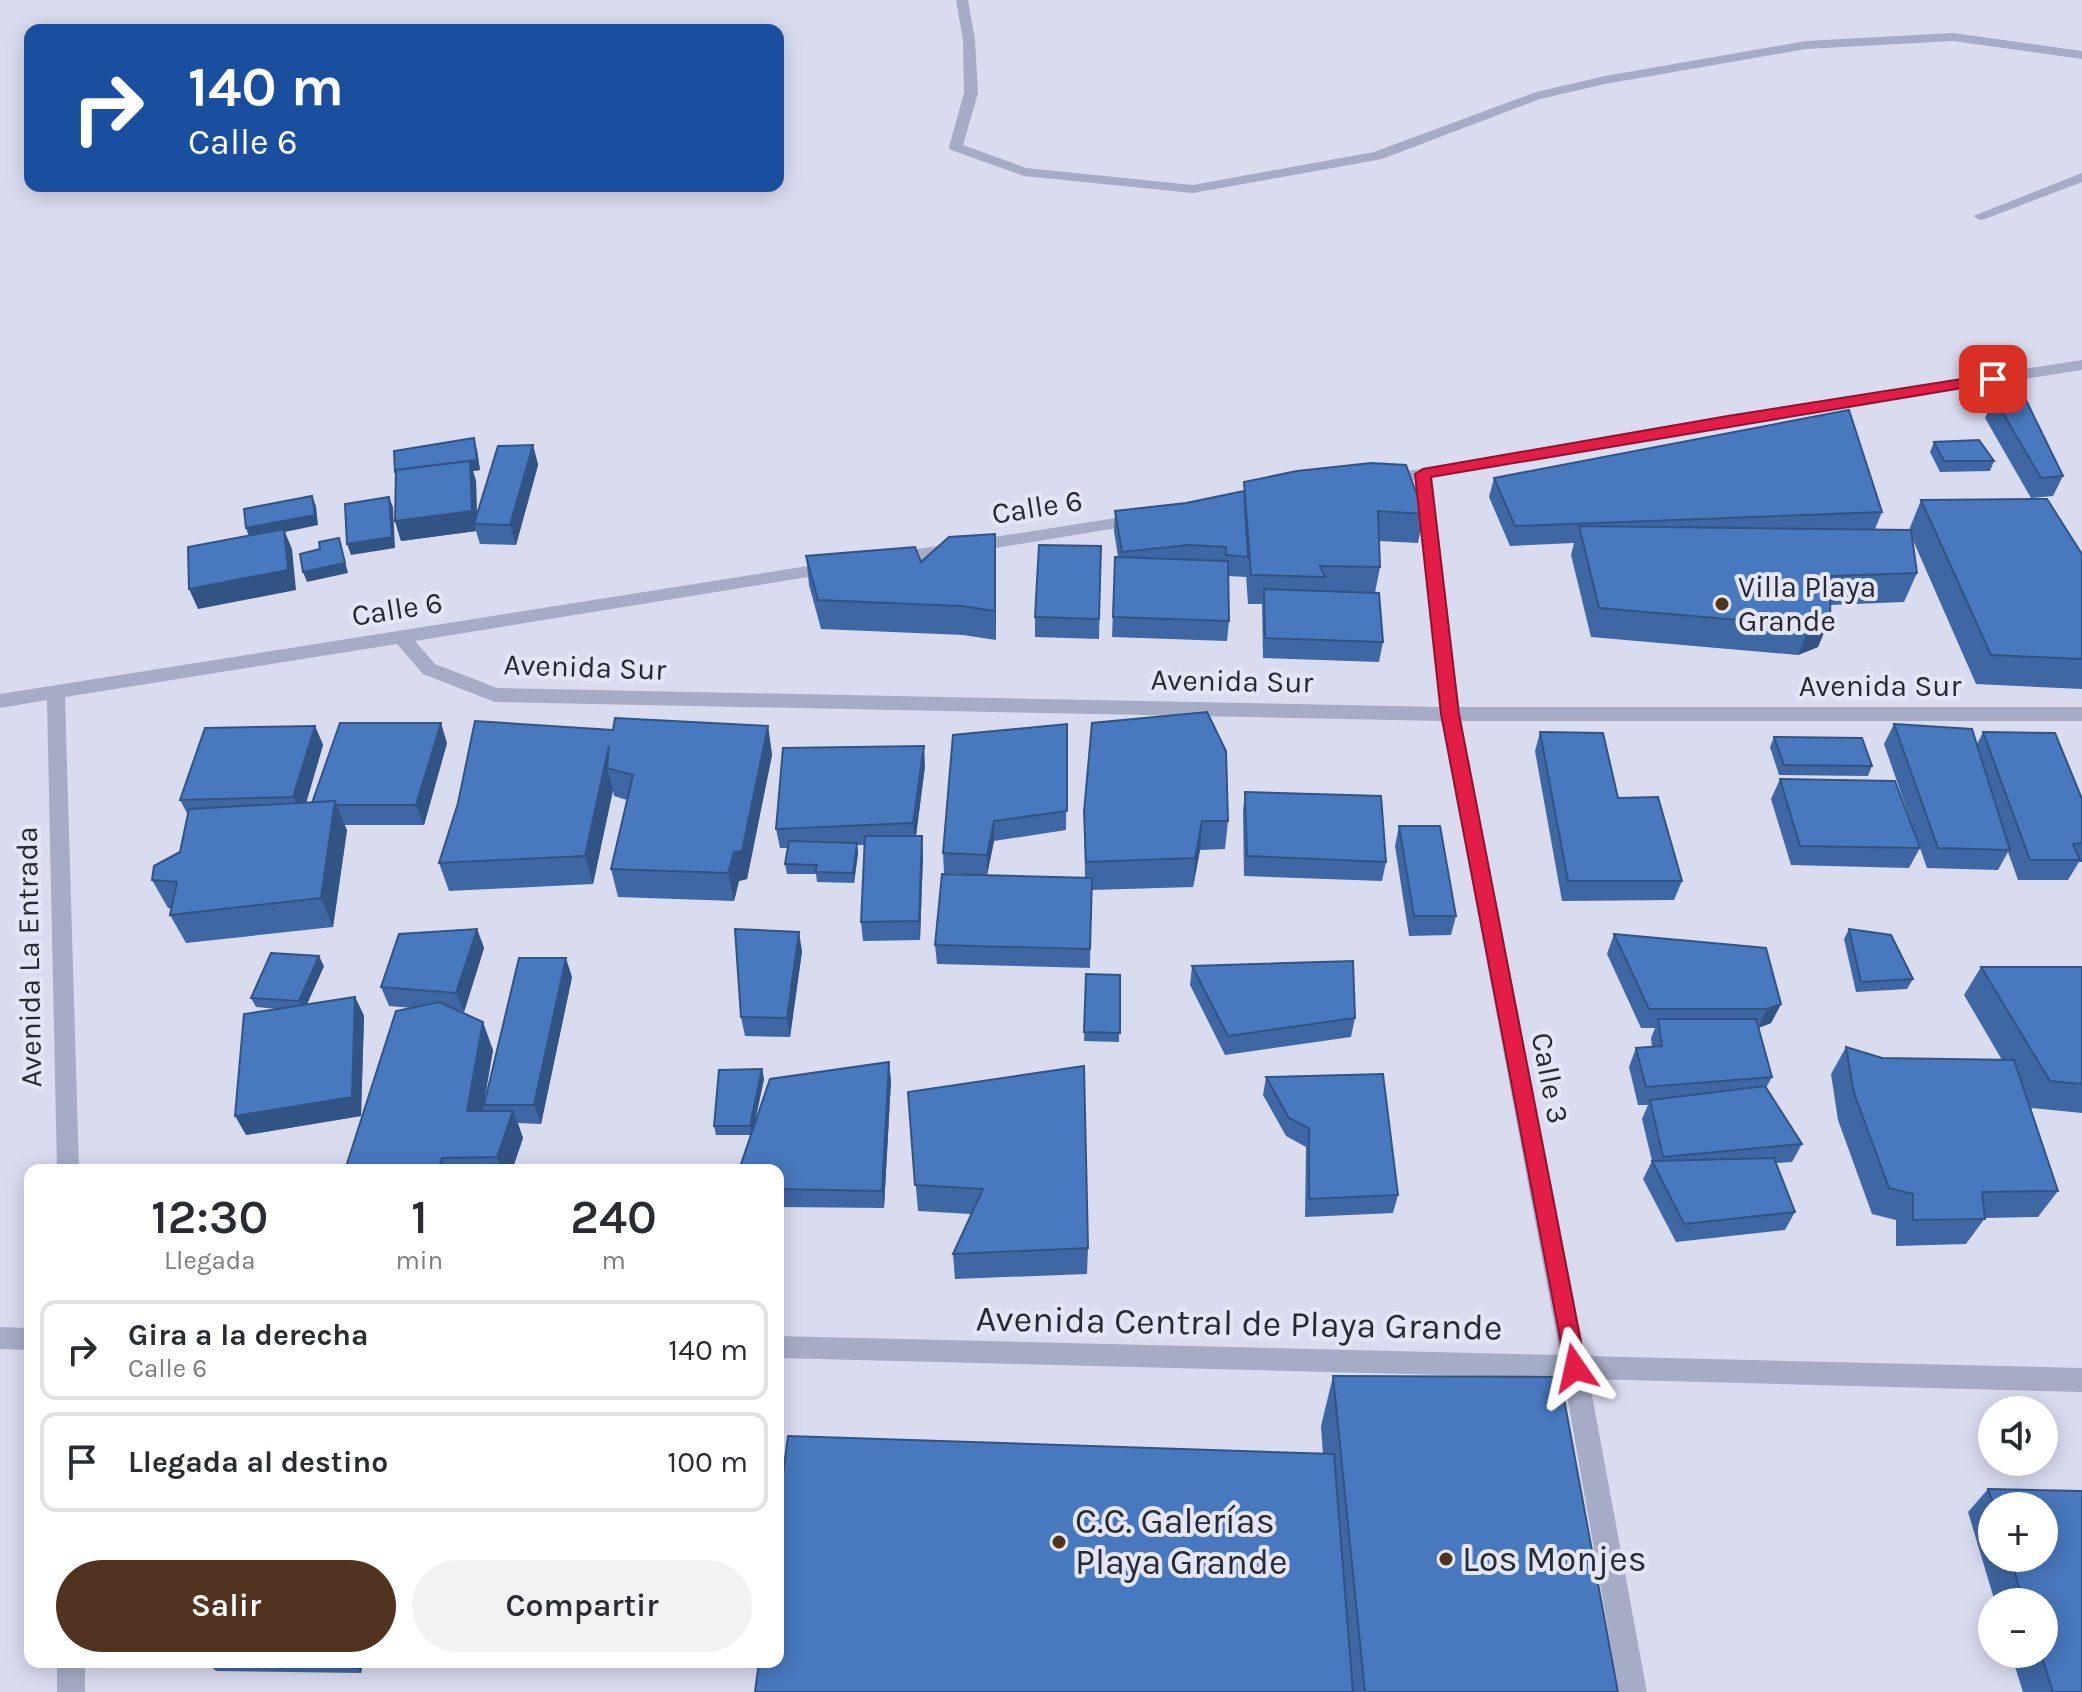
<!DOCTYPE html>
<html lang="es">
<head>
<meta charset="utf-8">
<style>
	:root { --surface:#fff; --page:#f2f2f3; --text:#2b2b33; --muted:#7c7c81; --line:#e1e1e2; --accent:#51341f }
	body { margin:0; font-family:Karla,sans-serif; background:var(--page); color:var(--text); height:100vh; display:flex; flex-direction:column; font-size:30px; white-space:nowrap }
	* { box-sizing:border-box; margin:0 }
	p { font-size:26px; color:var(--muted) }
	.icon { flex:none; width:44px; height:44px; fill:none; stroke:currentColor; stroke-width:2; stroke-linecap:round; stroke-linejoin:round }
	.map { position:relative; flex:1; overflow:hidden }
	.details { position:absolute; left:24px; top:1164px; width:760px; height:504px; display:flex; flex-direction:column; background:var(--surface); border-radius:16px; box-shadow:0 4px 20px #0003 }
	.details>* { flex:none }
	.banner { position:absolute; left:24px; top:24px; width:760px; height:168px; border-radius:16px; box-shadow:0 4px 20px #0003; background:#1a4fa0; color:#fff; overflow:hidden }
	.buttons { position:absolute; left:1978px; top:1396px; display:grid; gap:16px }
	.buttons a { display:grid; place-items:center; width:80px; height:80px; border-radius:50%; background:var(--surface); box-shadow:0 4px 20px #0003; font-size:40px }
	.pin { position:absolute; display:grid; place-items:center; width:68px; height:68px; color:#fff; margin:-34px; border-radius:16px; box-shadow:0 4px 12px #0006 }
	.me { position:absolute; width:88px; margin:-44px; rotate:349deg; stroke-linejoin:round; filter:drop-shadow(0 0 6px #0008) }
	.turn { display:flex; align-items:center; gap:28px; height:168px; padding:0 32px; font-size:36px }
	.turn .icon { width:104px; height:104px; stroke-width:2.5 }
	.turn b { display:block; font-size:56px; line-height:68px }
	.eta { display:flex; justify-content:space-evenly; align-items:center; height:136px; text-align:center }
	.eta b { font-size:48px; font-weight:600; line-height:56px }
	.cta { display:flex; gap:16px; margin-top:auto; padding:16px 32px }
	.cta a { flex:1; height:92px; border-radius:48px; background:var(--accent); color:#fff; font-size:32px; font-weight:600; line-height:92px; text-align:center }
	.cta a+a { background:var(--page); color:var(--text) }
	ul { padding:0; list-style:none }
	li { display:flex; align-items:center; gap:24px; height:100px; margin:0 16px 12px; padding:0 16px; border:4px solid var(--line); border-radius:16px }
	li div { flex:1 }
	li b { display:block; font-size:30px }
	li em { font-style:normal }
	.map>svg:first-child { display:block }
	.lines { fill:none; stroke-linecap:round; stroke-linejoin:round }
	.minor { fill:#a6acc6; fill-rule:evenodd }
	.wall { fill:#3e67a3; fill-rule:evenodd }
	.shaded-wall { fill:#325485 }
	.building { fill:#4878be; stroke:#325485; stroke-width:2 }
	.route { fill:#e11d48; stroke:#92132f; stroke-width:2 }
	.poi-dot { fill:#51341f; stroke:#e4e6f7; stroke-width:3 }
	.labels { text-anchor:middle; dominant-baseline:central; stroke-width:8; stroke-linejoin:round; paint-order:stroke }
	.street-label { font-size:30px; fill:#262a33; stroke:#e4e6f7 }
	.poi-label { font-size:30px; fill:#262a33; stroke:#e4e6f7; text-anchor:start }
	.near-street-label { font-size:36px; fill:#262a33; stroke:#e4e6f7 }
	.near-poi-label { font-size:36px; fill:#262a33; stroke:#e4e6f7; text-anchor:start }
</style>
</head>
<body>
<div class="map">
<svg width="2082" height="1692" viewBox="0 0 2082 1692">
	<rect width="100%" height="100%" fill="#d9dbef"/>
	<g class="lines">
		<g class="minor">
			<path d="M956,0h12l7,40 3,53 -15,52 63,23 167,17 181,-33 162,-60 69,-16 201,-35 147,-8 129,18v8l-129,-18 -147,8 -201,35 -65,15 -158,60 -189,34 -169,-17 -73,-26 -2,-3 15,-54 -1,-53z"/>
			<path d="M2082,173v9l-97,37 -5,1 -7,-4z"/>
			<path d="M2082,360v10l-354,55 -296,52 27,230h623v14h-621l124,635 497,12v24l-493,-13 58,313h-28l-55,-314 -786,-20v-22l782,19 -118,-634 -947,-19 -72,-28 -26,-30 -332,53 14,473h-22l-10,-470 -47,8v-14l833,-132 6,2 3,4 -3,4 -424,69 20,23 62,24 943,19 -25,-227 -29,5 -8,-5 2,-4 348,-61z"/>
			<path d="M1141,514l6,1 3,4 -3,4 -254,42 -9,-6 9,-6z"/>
			<path d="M0,1327l30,1v22l-30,-1z"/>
			<rect x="57" y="1662" width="28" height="30"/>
		</g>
	</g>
	<g class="wall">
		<path d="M1994,398l69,78 -10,20 -22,2 -46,-80z"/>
		<path d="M1934,442l60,19 -4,10 -50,1 -10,-20z"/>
		<path d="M533,445l5,20 -22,80 -36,-1 -4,-13 -75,10 -6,-20 82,-73 3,22 -7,1 3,10 1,35z"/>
		<path d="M1494,478l388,34 -7,17 34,1 12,-30 161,53v136l-106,-5 -64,-146 5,35 -13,29 -74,3v13l-12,29 -20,8 -207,-18 -20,-82 3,-12 -64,3 -21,-49z"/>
		<path d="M1244,482l180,32 -6,29 -39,-2 1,26 -5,26 8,49 -4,20 -116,-4 -1,-54h-14l-2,-29v2l-18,-1 1,45 -2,20 -115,-4 3,-80h3l-4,-26 1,-20 71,-8 58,-12z"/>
		<path d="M1101,546l-2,93 -64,-2v-20z"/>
		<path d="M806,556l115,6 75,1v77l-33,-5 -142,-6 -12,-44z"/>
		<path d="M1067,724l-1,106 -72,11 -7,34 -43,-2 -1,-20z"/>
		<path d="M1894,724l83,20 6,-12 99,67v63h-3l-11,18h-50l-10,-28 -10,18 -71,-2 -43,-124z"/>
		<path d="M315,726l8,19 -17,58h6l135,-60 -23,82h-80l3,5 -14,97 -147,16 -16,-28 2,-6 -4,-1 -16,-28 28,-28 8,-37 -8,-15z"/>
		<path d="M768,726l4,29 -25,124 -8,2 -5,20 -116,-4 -7,-28 16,-69 -13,-4 -1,-6 -20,94 -144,7 -10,-28 174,-133z"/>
		<path d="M1540,732l142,149 -8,19 -112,1 -27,-150z"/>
		<path d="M1774,737l98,29 -4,10 -89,-1 -9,-28z"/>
		<path d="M925,766l-9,70h6l1,19 -3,85 -57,1 -2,-19 4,-77h-8l1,8 -4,30 -37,-1 -1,-8h-29l-2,-10 3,-16h-8l-4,-19z"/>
		<path d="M1780,779l140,69 -11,20 -118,-3 -20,-66z"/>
		<path d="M1245,792l141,70 -4,19 -138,-5 -1,-65z"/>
		<path d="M1084,812l144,9 -3,28 -25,1 -7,37 -102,3 -1,78 -153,-4 -2,-19 150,-67z"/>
		<path d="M1399,826l57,90 -5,19 -42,1 -14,-90z"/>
		<path d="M477,929l7,19 -20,64 -5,-1 34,39 -9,52 88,-125 -31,147 -23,-1 5,15 -11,32h-167l68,-162 -24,-2 -8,-19z"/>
		<path d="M1849,929l64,50 -6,10 -51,3 -12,-53z"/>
		<path d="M1614,934l167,70 -10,19 -13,5 14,49 -6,11 36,56 -10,18 -16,1 19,49 -10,18 -109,12 -33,-63 9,-18 -10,-42 6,-14h-10l-9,-38 7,-19 16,-1 -1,-9 4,-10h-14l-34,-74z"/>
		<path d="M802,951l-12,86 -45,-1 -4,-19z"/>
		<path d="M324,966l-17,38 48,-7 9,19 -3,100 -115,19 32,-126 -22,-2 -5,-9z"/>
		<path d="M1192,966l163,52 -4,19 -126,18 -35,-70z"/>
		<path d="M1981,967h101v146l-51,-5 -1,-3 28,86 -20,26 -53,1 -19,26 -70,2v-26l-24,-6 -34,-94 -7,-46 15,-27 36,11 120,2 -38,-65z"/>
		<path d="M1086,974l34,1 -1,67 -35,-1z"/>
		<path d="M762,1069l2,10 -10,47 137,-46 -7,128 -106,-1v-37l-27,-35h-35l-2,-9z"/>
		<path d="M1266,1077l132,118 -5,18 -88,4 1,-70 -20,-11 -23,-41z"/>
		<path d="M908,1092l180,156 -1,26 -132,5 -2,-25 18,-40 -53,-3z"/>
		<path d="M1333,1376l285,316h-863l568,-238 -2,-28z"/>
		<path d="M1988,1489l94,2v201h-59l-12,-38h33v-52h-49l-27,-90zM1992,1506h52v52h-52z"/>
		<path d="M206,1662h157l-2,11 -145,-2z"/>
	</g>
	<g class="shaded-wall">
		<path d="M474,438l6,32 -7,1 3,10 1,43h-3l2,7 -75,10 -6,-20z"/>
		<path d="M533,445l5,20 -22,80 -6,-20z"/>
		<path d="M312,496l4,10 2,19 -33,7 7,17 4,41 -98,19 -9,-20 61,-50 -4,-11z"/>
		<path d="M389,497l4,10 2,41 -44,7 -4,-11z"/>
		<path d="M995,534l1,29v77l-1,-29z"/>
		<path d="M339,538l9,35 -41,9 -4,-10z"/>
		<path d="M1830,618l-12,29 -20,8 12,-29z"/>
		<path d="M441,723l6,20 -23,82 -8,-20z"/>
		<path d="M315,726l8,19 -21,72 -9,-20z"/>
		<path d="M768,726l4,29 -25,124 -8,2 -5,20 -6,-28z"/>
		<path d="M609,746l-2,22 6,22 -20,94 -8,-28z"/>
		<path d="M924,746l1,20 -10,77 -2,-20z"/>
		<path d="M335,801l12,29 -14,97 -12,-29z"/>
		<path d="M994,821v20l-7,34v-20z"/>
		<path d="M1202,821l-2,29 -7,37 2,-29z"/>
		<path d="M922,836l1,19 -3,85 -1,-19z"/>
		<path d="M857,843l1,10 -4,30 -1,-10z"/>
		<path d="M477,929l7,19 -20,64 -8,-19z"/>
		<path d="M799,932l3,19 -12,86 -3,-19z"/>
		<path d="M319,956l5,10 -20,45 -5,-10z"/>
		<path d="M566,958l6,19 -31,147 -7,-19z"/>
		<path d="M355,997l9,19 -3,100 -115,19 -11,-19z"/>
		<path d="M1781,1004l-10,19 -13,5 9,-19z"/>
		<path d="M483,1022l10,28 -15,87 -11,-26z"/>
		<path d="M889,1062l2,18 -7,128 -2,-17z"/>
		<path d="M762,1069l2,10 -12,56 -2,-9z"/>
		<path d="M513,1111l10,27 -11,32h-10l-5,-13z"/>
		<path d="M442,1158l5,12h-9z"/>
		<path d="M352,1662h11l-2,11z"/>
	</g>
	<g class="building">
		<path d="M2024,396l39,80 -22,2 -47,-80z"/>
		<path d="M1849,410l33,102 -367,14 -21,-48z"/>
		<path d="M474,438l3,22 -81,10 -1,3 -1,-22z"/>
		<path d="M1979,440l15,21h-50l-10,-19z"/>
		<path d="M533,445l-23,80 -36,-1 24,-78z"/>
		<path d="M470,461l2,50 -77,10 1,-51z"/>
		<path d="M1371,463l35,2 18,49 -46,-3 2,56 -60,-1 5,11 -74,-2 -7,-93 53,-11z"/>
		<path d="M1244,491l4,66 -22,-2v-8l-38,-2 -66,7 -7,-41 71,-8z"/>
		<path d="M312,496l3,19 -69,13 -2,-19z"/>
		<path d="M389,497l3,40 -45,7 -2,-40z"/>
		<path d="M2047,499l35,55v105l-91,-4 -70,-155z"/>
		<path d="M1579,526l332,4 6,43 -86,3 -1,42 -20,8 -211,-18z"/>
		<path d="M284,529l4,41 -99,19 -1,-42z"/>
		<path d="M995,534v77l-33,-5 -144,-6 -12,-44 109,-9 6,15 28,-25z"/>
		<path d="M339,538l6,25 -42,9 -3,-18 20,-5 -1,-7z"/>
		<path d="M1039,545l62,1 -2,73 -64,-2z"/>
		<path d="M1115,557l113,4 1,60 -116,-4z"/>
		<path d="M1264,589l115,4 4,49 -118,-4z"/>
		<path d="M1207,712l19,39 2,70h-26l-7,37 -109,4 -2,-50 8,-89z"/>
		<path d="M615,718l153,8 -26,125 -8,1 -6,21 -117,-4 22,-94 -26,-7 2,-22 -24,110 -146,7 19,-60 17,-82 138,9z"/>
		<path d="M340,723h101l-25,82h-80l-1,-4 -23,2z"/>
		<path d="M1067,724v87l-73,10 -7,34 -44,-2 10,-118z"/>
		<path d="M1894,724l78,5 38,121 -72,-2z"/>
		<path d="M315,726l-22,71 -113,3 25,-72z"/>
		<path d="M1540,732l63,1 15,65 40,-1 24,84h-114z"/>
		<path d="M1983,732l72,1 27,66v44l-9,1 7,16h-50z"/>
		<path d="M1774,737l88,1 10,28 -88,-1z"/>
		<path d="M924,746l-11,77 -137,6 7,-81z"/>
		<path d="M1780,779l115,2 25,67 -120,-2z"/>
		<path d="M1245,792l136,4 5,66 -139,-6z"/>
		<path d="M335,801l-14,97 -151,17 7,-33 -25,-2 2,-14 26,-14 9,-43z"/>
		<path d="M1399,826h41l16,90h-42z"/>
		<path d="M865,836h57l-3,85 -58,1z"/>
		<path d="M789,841l68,2 -4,30 -38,-1 2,-7 -32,-1z"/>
		<path d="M942,874l150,4 -2,71 -155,-4z"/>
		<path d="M477,929l-21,64 -75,-6 18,-53z"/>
		<path d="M735,929l64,3 -12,86 -46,-1z"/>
		<path d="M1849,929l42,6 22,44 -52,3z"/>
		<path d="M1614,934l152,14 15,56 -14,5h-118z"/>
		<path d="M271,953l48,3 -20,45 -48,-3z"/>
		<path d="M519,958h47l-32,147h-50z"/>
		<path d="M1353,961l2,57 -127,18 -36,-70z"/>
		<path d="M1981,967h101v117l-32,-3z"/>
		<path d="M1086,974l34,1v58l-36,-1z"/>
		<path d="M355,997l-3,100 -117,19 9,-102z"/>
		<path d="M439,1002l44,20 -16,89h46l-16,46 -55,1 -4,12h-93l51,-159z"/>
		<path d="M1658,1019h98l16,58 -126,10 -10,-39 26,-2z"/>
		<path d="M1846,1047l36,11 132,2 44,131 -76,1 3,27 -72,1v-26l-24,-6 -35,-95z"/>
		<path d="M889,1062l-7,129 -104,-2v-19h-39l31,-91z"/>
		<path d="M1084,1066l4,182 -135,6 30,-65 -68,-4 -7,-93z"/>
		<path d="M762,1069l-12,57h-36l5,-56z"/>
		<path d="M1383,1074l15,121 -89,4v-71l-20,-10 -23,-41z"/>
		<path d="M1765,1086l37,58 -139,13 -13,-57z"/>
		<path d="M1774,1158l21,54 -111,12 -32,-63z"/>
		<path d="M1333,1376l227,1 58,315h-253z"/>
		<path d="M788,1436l546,18 19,238h-598l4,-30h19v-149z"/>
		<path d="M1988,1489l94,2v201h-29l-12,-38h3v-52h-20l-14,-44h34v-52h-50z"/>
	</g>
	<path class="route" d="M1993,374l8,5 -3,3 -567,95 28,237 127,654 -3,7 -8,3 -8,-3 -126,-661 -26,-240 8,-5 305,-53z"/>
	<g class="poi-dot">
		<circle cx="1722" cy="604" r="8"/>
		<circle cx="1059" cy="1542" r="8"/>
		<circle cx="1446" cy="1559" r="8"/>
	</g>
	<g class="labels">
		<g class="street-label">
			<text transform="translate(1037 507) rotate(-9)">Calle 6</text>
			<text transform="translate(397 609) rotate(-9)">Calle 6</text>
			<text transform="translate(585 667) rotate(2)">Avenida Sur</text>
			<text transform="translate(1232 681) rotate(1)">Avenida Sur</text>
			<text x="1880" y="686">Avenida Sur</text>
			<text transform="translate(29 957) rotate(-91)">Avenida La Entrada</text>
			<text transform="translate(1550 1078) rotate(79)">Calle 3</text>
		</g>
		<g class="poi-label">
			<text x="1738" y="587">Villa Playa<tspan x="1738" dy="34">Grande</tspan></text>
		</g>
		<g class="near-street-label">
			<text transform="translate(1239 1323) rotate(1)">Avenida Central de Playa Grande</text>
		</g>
		<g class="near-poi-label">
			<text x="1075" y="1521">C.C. Galerías<tspan x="1075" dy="41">Playa Grande</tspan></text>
			<text x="1462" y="1559">Los Monjes</text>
		</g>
	</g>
</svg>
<div class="buttons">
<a><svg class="icon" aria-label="sound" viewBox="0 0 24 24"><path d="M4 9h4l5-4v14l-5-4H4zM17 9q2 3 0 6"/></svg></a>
<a>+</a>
<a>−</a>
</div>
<div class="pin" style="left:1993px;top:379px;background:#d93025"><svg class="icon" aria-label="arrive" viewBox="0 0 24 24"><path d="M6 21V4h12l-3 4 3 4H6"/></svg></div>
<svg class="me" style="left:1575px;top:1368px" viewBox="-20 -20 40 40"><path d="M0-17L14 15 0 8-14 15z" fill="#e11d48" stroke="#fff" stroke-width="4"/></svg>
<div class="banner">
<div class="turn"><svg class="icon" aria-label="right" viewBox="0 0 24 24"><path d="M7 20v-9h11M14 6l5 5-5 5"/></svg><div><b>140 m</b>Calle 6</div></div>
</div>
<section class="details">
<div class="eta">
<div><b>12:30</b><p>Llegada</p></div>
<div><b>1</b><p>min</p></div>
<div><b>240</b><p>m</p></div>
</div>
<ul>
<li><svg class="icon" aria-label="right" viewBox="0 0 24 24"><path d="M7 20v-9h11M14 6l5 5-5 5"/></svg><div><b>Gira a la derecha</b><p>Calle 6</p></div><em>140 m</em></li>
<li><svg class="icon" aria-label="arrive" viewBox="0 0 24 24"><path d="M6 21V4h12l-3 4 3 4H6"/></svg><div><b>Llegada al destino</b></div><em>100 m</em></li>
</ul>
<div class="cta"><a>Salir</a><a>Compartir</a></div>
</section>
</div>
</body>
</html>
